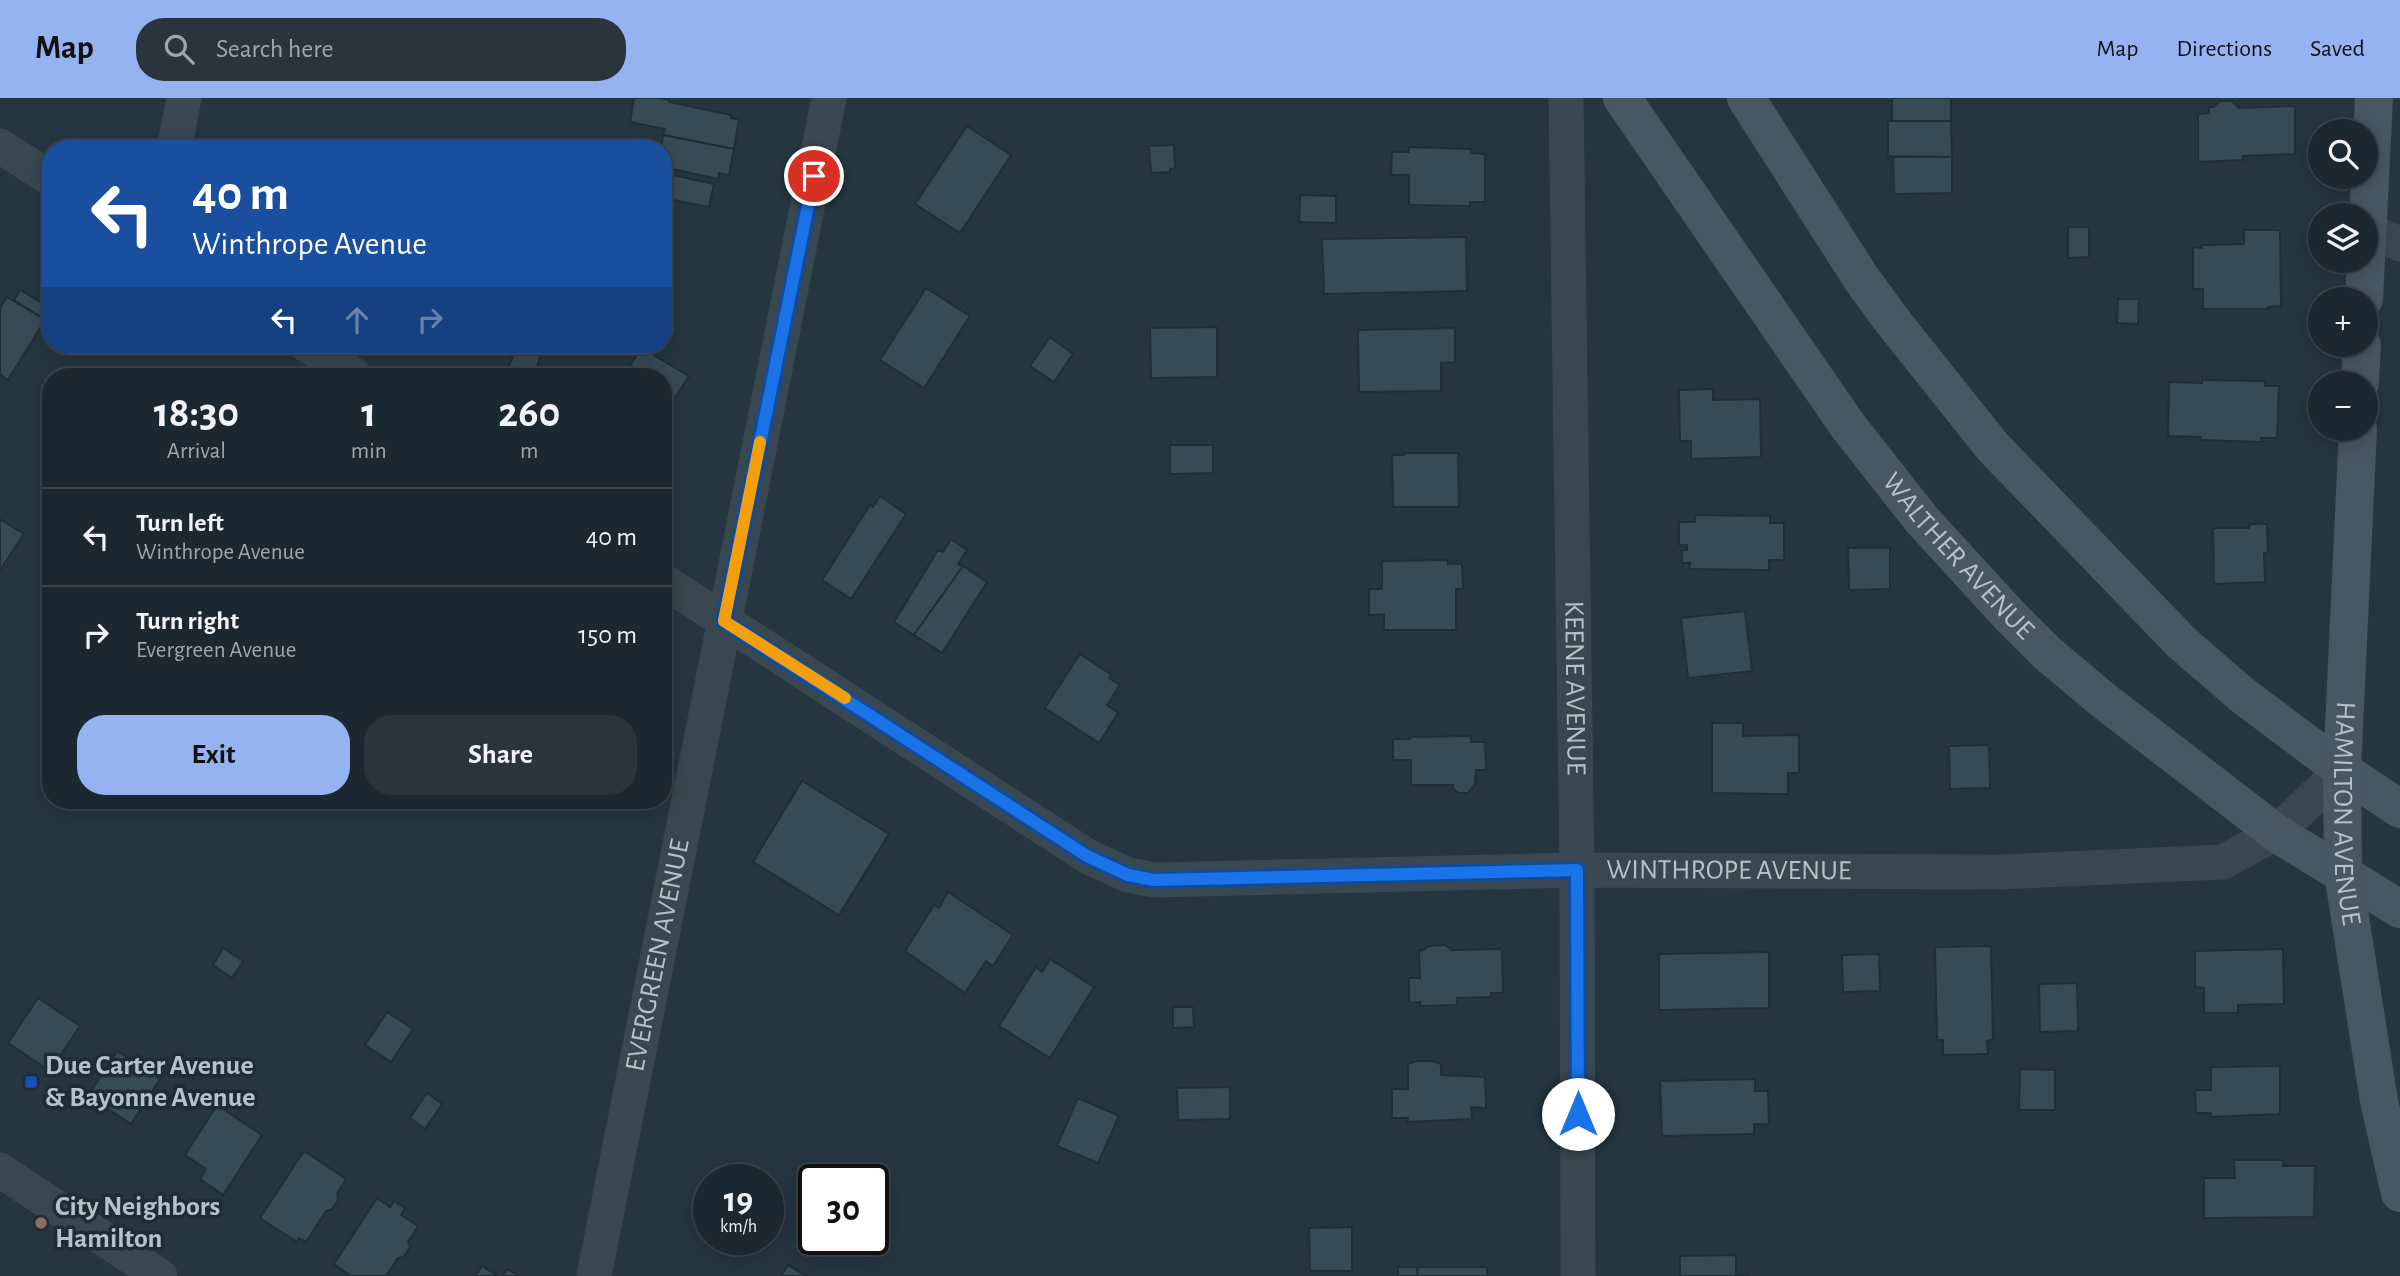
<!DOCTYPE html>
<html lang="en">
<head>
<meta charset="utf-8">
<style>
	:root { --surface:#1c2831; --page:#29343d; --text:#f1f3f6; --muted:#a0a6ab; --line:#3a444d; --accent:#95b2f1 }
	body { margin:0; font-family:"Alegreya Sans",sans-serif; background:var(--page); color:var(--text); height:100vh; display:flex; flex-direction:column; font-size:26px; white-space:nowrap }
	* { box-sizing:border-box; margin:0 }
	p { font-size:23px; color:var(--muted) }
	.icon { flex:none; width:38px; height:38px; fill:none; stroke:currentColor; stroke-width:2; stroke-linecap:round; stroke-linejoin:round }
	.map { position:relative; flex:1; overflow:hidden }
	.drawer { position:absolute; left:42px; top:270px; width:630px; height:441px; display:flex; flex-direction:column; background:var(--surface); border-radius:28px; box-shadow:0 4px 18px #0003,0 0 0 2px var(--line) }
	.drawer>* { flex:none }
	.guide { position:absolute; left:42px; top:42px; width:630px; height:214px; border-radius:28px; box-shadow:0 4px 18px #0003,0 0 0 2px var(--line); background:#1a4fa0; color:#fff; overflow:hidden }
	.controls { position:absolute; left:2308px; top:21px; display:grid; gap:14px }
	.controls a { display:grid; place-items:center; width:70px; height:70px; border-radius:50%; background:var(--surface); box-shadow:0 4px 18px #0003,0 0 0 2px var(--line); font-size:35px }
	.speed { position:absolute; left:693px; top:1066px; display:flex; gap:14px; font-size:35px; font-weight:700; text-align:center }
	.speed>* { display:grid; place-content:center; width:91px; height:91px; border-radius:50%; background:var(--surface); box-shadow:0 4px 18px #0003,0 0 0 2px var(--line); line-height:1 }
	.speed small { font-size:18px; font-weight:400 }
	.speed .limit { border:4px solid #111; border-radius:10px; background:#fff; color:#111 }
	.pin { position:absolute; display:grid; place-items:center; width:60px; height:60px; color:#fff; margin:-30px; border:4px solid #fff; border-radius:50%; box-shadow:0 2px 7px #0007 }
	.me { position:absolute; width:77px; margin:-38px; rotate:0deg; stroke-linejoin:round; filter:drop-shadow(0 0 5px #0008) }
	.turn { display:flex; align-items:center; gap:24px; height:147px; padding:0 35px; font-size:32px }
	.turn .icon { width:91px; height:91px; stroke-width:2.5 }
	.turn b { display:block; font-size:49px; line-height:60px }
	.lanes { display:flex; align-items:center; height:66px; padding:0 35px; background:#0003; justify-content:center; gap:35px; direction:ltr }
	.lanes .off { opacity:.35 }
	.eta { display:flex; justify-content:space-evenly; align-items:center; height:119px; text-align:center }
	.eta b { font-size:42px; font-weight:600; line-height:49px }
	.action { display:flex; gap:14px; margin-top:auto; padding:14px 35px }
	.action a { flex:1; height:80px; border-radius:28px; background:var(--accent); color:#111; font-size:28px; font-weight:600; line-height:80px; text-align:center }
	.action a+a { background:var(--page); color:var(--text) }
	ul { padding:0; list-style:none }
	li { display:flex; align-items:center; gap:21px; height:98px; padding:0 35px; border-top:2px solid var(--line) }
	li div { flex:1 }
	li b { display:block; font-size:26px }
	li em { font-style:normal }
	header { display:flex; align-items:center; gap:42px; box-sizing:border-box; height:98px; padding:0 35px; background:var(--accent); color:#111 }
	header strong { font-size:33px }
	nav { display:flex; gap:38px; margin-inline-start:auto; font-size:24px }
	.search { width:490px; height:63px; background:var(--page); display:flex; align-items:center; gap:18px; box-sizing:border-box; padding:0 24px; border-radius:28px; color:var(--muted); font-size:26px }
	.map>svg:first-child { display:block }
	.building { fill:#374b57; stroke:#202e38; stroke-width:2 }
	.lines { fill:none; stroke-linecap:round; stroke-linejoin:round }
	.street { stroke:#394751; stroke-width:35 }
	.secondary { stroke:#475764; stroke-width:38 }
	.route-casing { stroke:#114b97; stroke-width:18 }
	.route { stroke:#1a73e8; stroke-width:12 }
	.slow { stroke:#f59e0b; stroke-width:12 }
	.transit-dot { fill:#1a4fb4; stroke:#1e2c36; stroke-width:2.5 }
	.education-dot { fill:#8d6e63; stroke:#1e2c36; stroke-width:2.5 }
	.labels { text-anchor:middle; dominant-baseline:central; stroke-width:7; stroke-linejoin:round; paint-order:stroke }
	.street-label { font-size:28px; fill:#b6c2cb; stroke:#1e2c36 }
	.poi-label { font-size:28px; font-weight:bold; fill:#b6c2cb; stroke:#1e2c36; text-anchor:start }
</style>
</head>
<body>
<header>
<strong>Map</strong>
<div class="search"><svg class="icon" aria-label="search" viewBox="0 0 24 24"><circle cx="10" cy="10" r="6"/><path d="M15 15l6 6"/></svg>Search here</div>
<nav><a>Map</a><a>Directions</a><a>Saved</a></nav>
</header>
<div class="map">
<svg width="2400" height="1178" viewBox="0 0 2400 1178">
	<rect width="100%" height="100%" fill="#253641"/>
	<g class="building">
		<path d="M634,0h26l9,2v2l62,13v3l8,2 -5,29 -71,-14 2,-6 -35,-7z"/>
		<rect x="1892" y="0" width="59" height="23"/>
		<path d="M2220,3h12l7,7 56,-2v48l-52,2v4l-45,2v-48l11,-1v-6h5z"/>
		<path d="M1888,23h63l1,36 -64,-1z"/>
		<path d="M967,28l44,29 -51,78 -45,-29z"/>
		<path d="M663,37l71,14 -5,26 -10,-2 -1,6 -55,-12v-18h-2z"/>
		<path d="M1174,47l1,23 -5,1v3l-19,1 -2,-27z"/>
		<path d="M1409,49l62,2v4l14,1v48h-15v4l-61,-1v-30h-18l1,-23h17z"/>
		<path d="M1893,59h59v36l-58,1z"/>
		<path d="M663,75l51,11 -5,23 -46,-9z"/>
		<path d="M1300,97l36,1v27l-37,-1z"/>
		<path d="M2068,129h21v30l-21,1z"/>
		<path d="M2244,132h36l1,76 -13,1v2h-65v-20h-10v-42l9,1v-3l42,-1z"/>
		<path d="M1466,139l1,54 -143,3 -2,-55z"/>
		<path d="M926,190l44,28 -46,72 -44,-28z"/>
		<path d="M20,192l27,16 -6,11 -27,-17z"/>
		<path d="M7,199l38,23 -37,60 -8,-6v-66z"/>
		<path d="M2118,201h21l-1,25 -21,-1z"/>
		<path d="M1217,229v50l-66,1 -1,-50z"/>
		<path d="M1455,230v34l-14,1v28l-82,1 -1,-62z"/>
		<path d="M1050,239l23,17 -19,28 -24,-16z"/>
		<path d="M474,247h70l-10,30 -25,-9 4,-9z"/>
		<path d="M641,250l48,28 -18,28 2,9 -6,10 -4,1v-48h-27l1,-1 -9,-6z"/>
		<path d="M2202,282l63,1v5h14l-2,52h-16l1,4 -61,-2v-3l-33,-1 1,-54 33,1z"/>
		<path d="M1713,291v11l47,-1 1,58 -70,2v-18h-11l-1,-51z"/>
		<path d="M1170,347h43v28l-43,1z"/>
		<path d="M1404,355h54l1,54h-66l-1,-52h12z"/>
		<path d="M880,398l26,18 -55,85 -29,-19 48,-75 3,2z"/>
		<path d="M1695,417l75,1v7h14v37h-15v10l-80,-1 1,-6h-8v-13h5v-5h-8v-23h16z"/>
		<path d="M0,421l24,15 -24,36z"/>
		<path d="M2250,426h17l1,28 -4,1 1,29 -51,2 -1,-56h36z"/>
		<path d="M951,441l16,11 -9,14 5,2 -49,69 -20,-13 44,-72 5,2z"/>
		<path d="M1848,450h42v41l-41,1z"/>
		<path d="M1448,462v4h14l1,25h-7v41h-72v-16l-15,1v-26h13v-28z"/>
		<path d="M963,468l24,16 -45,71 -28,-18z"/>
		<path d="M1745,513l7,60 -64,7 -7,-60z"/>
		<path d="M1080,556l32,21 -3,3 11,7 -13,20 11,8 -19,30 -54,-35z"/>
		<path d="M1712,625h31v13l56,-1v38h-11v21l-76,-1z"/>
		<path d="M1471,638v6h14l1,28h-10l-1,14 -7,9h-10l-5,-5v-3h-42v-25h-18v-21h17l-1,-2z"/>
		<path d="M1989,647l1,43 -40,1 -1,-43z"/>
		<path d="M802,683l87,53 -50,81 -86,-53z"/>
		<path d="M948,794l65,43 -20,31 -7,-5 -21,32 -60,-42 29,-46 5,3z"/>
		<path d="M1446,847l5,5 51,-1 1,44h-12v4l-34,1v7l-37,1v-4l-11,1v-25h11l-1,-27 5,-1 5,-4z"/>
		<path d="M1991,848l2,93 -6,2 1,13 -45,1v-15h-6l-2,-93z"/>
		<path d="M223,850l20,13 -11,17 -19,-13z"/>
		<path d="M2283,851l1,55 -46,1v8h-34v-25l-9,-1v-36z"/>
		<path d="M1769,854v56l-110,2v-56z"/>
		<path d="M1879,856l1,37 -37,1 -1,-37z"/>
		<path d="M1050,861l44,28 -44,71 -51,-32 37,-59 6,5z"/>
		<path d="M2077,885l1,48 -38,1 -1,-48z"/>
		<path d="M38,900l42,28 -30,45 -42,-28z"/>
		<path d="M1173,909h20l1,20 -21,1z"/>
		<path d="M387,914l26,17 -22,33 -26,-17z"/>
		<path d="M117,953l43,28 -29,45 -43,-28z"/>
		<path d="M1417,963h15l9,3v11l44,2 1,31 -15,-1 1,12 -65,3 1,-4h-16v-29h16v-25z"/>
		<path d="M2280,968v48l-70,3 1,-4h-15l-1,-23h16v-23z"/>
		<path d="M2020,971l35,1v40h-36z"/>
		<path d="M1755,981v12h13l1,33h-15v10l-92,2 -2,-55z"/>
		<path d="M1230,989v32l-52,1 -1,-32z"/>
		<path d="M427,995l15,11 -17,25 -15,-11z"/>
		<path d="M1078,1000l41,18 -21,47 -41,-17z"/>
		<path d="M217,1007l45,30 -39,60 -23,-16 6,-10 -21,-14z"/>
		<path d="M304,1053l42,28 -9,15 1,6 -6,9 -6,2 -20,31 -7,-4 -2,4 -37,-24z"/>
		<path d="M2234,1062h49v6h32l-1,51 -110,1v-40h31z"/>
		<path d="M377,1100l13,9 4,-6 11,7 -4,7 17,11 -10,16 2,5 -6,10 -6,1 -12,18h-35l-17,-12z"/>
		<path d="M1352,1129v44h-42l-1,-43z"/>
		<path d="M1736,1157v20l13,1h-69v-20z"/>
		<path d="M788,1167l18,11h-25z"/>
		<path d="M482,1168l16,10h-23z"/>
		<path d="M1398,1169h19l1,9h-20z"/>
		<path d="M1417,1169h70v9h-69z"/>
		<path d="M507,1171l12,7h-16z"/>
	</g>
	<g class="lines">
		<g class="street">
			<path id="s1" d="M1566,0l11,772 1,406"/>
			<path d="M0,48l51,33"/>
			<path d="M174,51l10,-51"/>
			<path d="M2368,132l32,14"/>
			<path d="M307,247l48,31"/>
			<path id="s2" d="M663,483l424,275 41,19 26,5 423,-10 421,2 225,-10 53,-29 66,-63"/>
			<path d="M0,1072l160,106"/>
			<path id="s3" d="M594,1178l235,-1178"/>
		</g>
		<g class="secondary">
			<path id="s4" d="M1622,0l226,328 74,94 87,95 38,38 56,47 173,133 124,76"/>
			<path d="M1746,0l115,180 29,40 102,128 189,196 60,52 101,76 58,39"/>
			<path d="M2364,201l10,-201"/>
			<path d="M2360,285l2,-38"/>
			<path id="s5" d="M2358,331l-16,341 1,103 36,228 21,92"/>
		</g>
	</g>
	<g class="lines">
		<g class="route-casing">
			<path id="route" d="M814,78l-90,445 363,235 41,19 26,5 423,-10 1,244"/>
		</g>
		<use href="#route" class="route"/>
		<path class="slow" d="M760,344l-36,179 121,77"/>
	</g>
	<rect class="transit-dot" x="24" y="977" width="14" height="14" rx="3.5"/>
	<circle class="education-dot" cx="41" cy="1125" r="7"/>
	<g class="labels">
		<g class="street-label">
			<text stroke="none"><textPath href="#s4" startOffset="569">WALTHER AVENUE</textPath></text>
			<text stroke="none"><textPath href="#s1" startOffset="590">KEENE AVENUE</textPath></text>
			<text stroke="none"><textPath href="#s5" startOffset="385">HAMILTON AVENUE</textPath></text>
			<text stroke="none"><textPath href="#s2" startOffset="1152">WINTHROPE AVENUE</textPath></text>
			<text stroke="none"><textPath href="#s3" startOffset="327">EVERGREEN AVENUE</textPath></text>
		</g>
		<g class="poi-label">
			<text x="45" y="968">Due Carter Avenue<tspan x="45" dy="32">&amp; Bayonne Avenue</tspan></text>
			<text x="55" y="1109">City Neighbors<tspan x="55" dy="32">Hamilton</tspan></text>
		</g>
	</g>
</svg>
<div class="controls">
<a><svg class="icon" aria-label="search" viewBox="0 0 24 24"><circle cx="10" cy="10" r="6"/><path d="M15 15l6 6"/></svg></a>
<a><svg class="icon" aria-label="layers" viewBox="0 0 24 24"><path d="M12 4l9 5-9 5-9-5zM3 14l9 5 9-5"/></svg></a>
<a>+</a>
<a>−</a>
</div>
<div class="speed"><div>19<small>km/h</small></div><div class="limit">30</div></div>
<div class="pin" style="left:814px;top:78px;background:#d93025"><svg class="icon" aria-label="arrive" viewBox="0 0 24 24"><path d="M6 21V4h12l-3 4 3 4H6"/></svg></div>
<svg class="me" style="left:1578px;top:1016px" viewBox="-20 -20 40 40"><circle r="19" fill="#fff"/><path d="M0-13L10 11 0 6-10 11z" fill="#1a73e8"/></svg>
<div class="guide">
<div class="turn"><svg class="icon" aria-label="left" viewBox="0 0 24 24"><path d="M17 20v-9H6M10 6l-5 5 5 5"/></svg><div><b>40 m</b>Winthrope Avenue</div></div>
<div class="lanes"><svg class="icon" aria-label="left" viewBox="0 0 24 24"><path d="M17 20v-9H6M10 6l-5 5 5 5"/></svg><svg class="icon off" aria-label="ahead" viewBox="0 0 24 24"><path d="M12 20V5M6 11l6-6 6 6"/></svg><svg class="icon off" aria-label="right" viewBox="0 0 24 24"><path d="M7 20v-9h11M14 6l5 5-5 5"/></svg></div>
</div>
<section class="drawer">
<div class="eta">
<div><b>18:30</b><p>Arrival</p></div>
<div><b>1</b><p>min</p></div>
<div><b>260</b><p>m</p></div>
</div>
<ul>
<li><svg class="icon" aria-label="left" viewBox="0 0 24 24"><path d="M17 20v-9H6M10 6l-5 5 5 5"/></svg><div><b>Turn left</b><p>Winthrope Avenue</p></div><em>40 m</em></li>
<li><svg class="icon" aria-label="right" viewBox="0 0 24 24"><path d="M7 20v-9h11M14 6l5 5-5 5"/></svg><div><b>Turn right</b><p>Evergreen Avenue</p></div><em>150 m</em></li>
</ul>
<div class="action"><a>Exit</a><a>Share</a></div>
</section>
</div>
</body>
</html>
